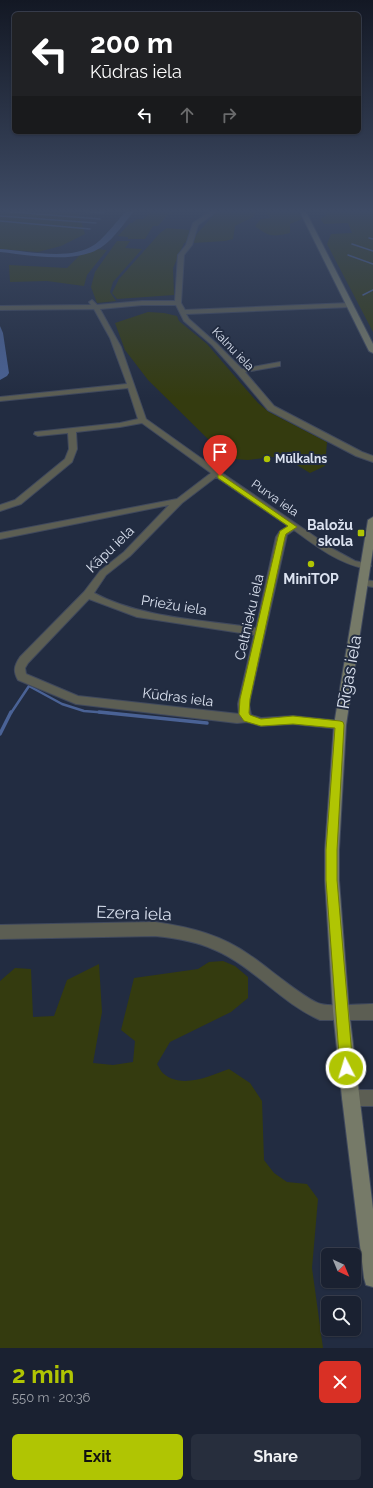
<!DOCTYPE html>
<html lang="en">
<head>
<meta charset="utf-8">
<style>
	:root { --surface:#1a2131; --page:#272e3d; --text:#f1f3f6; --muted:#9fa3ab; --line:#383e4d; --accent:#b0c503 }
	body { margin:0; font-family:Raleway,sans-serif; background:var(--page); color:var(--text); height:100vh; display:flex; flex-direction:column; font-size:15px; white-space:nowrap }
	* { box-sizing:border-box; margin:0 }
	p { font-size:13px; color:var(--muted) }
	.icon { flex:none; width:22px; height:22px; fill:none; stroke:currentColor; stroke-width:2; stroke-linecap:round; stroke-linejoin:round }
	.map { position:relative; height:1348px; overflow:hidden }
	.sheet { display:flex; flex-direction:column; background:var(--surface); flex:1 }
	.sheet>* { flex:none }
	.guide { position:absolute; left:12px; top:12px; width:349px; height:122px; border-radius:6px; box-shadow:0 1px 3px #0004,0 0 0 1px var(--line); background:#202124; color:#fff; overflow:hidden }
	.needle { width:26px; rotate:136deg }
	.fabs { position:absolute; left:321px; top:1248px; display:grid; gap:8px }
	.fabs a { display:grid; place-items:center; width:40px; height:40px; border-radius:6px; background:var(--surface); box-shadow:0 1px 3px #0004,0 0 0 1px var(--line); font-size:20px }
	.pin { position:absolute; display:grid; place-items:center; width:34px; height:34px; color:#fff; margin:-41px -17px; border-radius:50% 50% 50% 0; rotate:-45deg; box-shadow:0 0 4px #0007 }
	.pin .icon { rotate:45deg }
	.me { position:absolute; width:44px; margin:-22px; rotate:355deg; stroke-linejoin:round; filter:drop-shadow(0 0 3px #0008) }
	.turn { display:flex; align-items:center; gap:14px; height:84px; padding:0 12px; font-size:18px }
	.turn .icon { width:52px; height:52px; stroke-width:2.5 }
	.turn b { display:block; font-size:28px; line-height:34px }
	.lanes { display:flex; align-items:center; height:38px; padding:0 12px; background:#0003; justify-content:center; gap:20px; direction:ltr }
	.lanes .off { opacity:.35 }
	.round { display:grid; place-items:center; flex:none; width:42px; height:42px; border-radius:6px; background:var(--page) }
	.headline { display:flex; align-items:center; justify-content:space-between; height:68px; padding:0 12px }
	h1 { font-size:24px; font-weight:700; line-height:30px; color:var(--accent) }
	.button { display:flex; gap:8px; margin-top:auto; padding:8px 12px }
	.button a { flex:1; height:46px; border-radius:6px; background:var(--accent); color:#111; font-size:16px; font-weight:700; line-height:46px; text-align:center }
	.button a+a { background:var(--page); color:var(--text) }
	.map>svg:first-child { display:block }
	.green { fill:#343b0f }
	.water { fill:#4a6295 }
	.lines { fill:none; stroke-linecap:round; stroke-linejoin:round }
	.stream-far2 { stroke:#4a6295; stroke-width:1.5 }
	.stream-far1 { stroke:#4a6295; stroke-width:2.5 }
	.stream { stroke:#4a6295; stroke-width:3.5 }
	.minor-casing { stroke:#40495d; stroke-width:2 }
	.tertiary-casing { stroke:#40495d; stroke-width:2 }
	.secondary-casing { stroke:#40495d; stroke-width:2 }
	.minor { fill:#5c5e53; fill-rule:evenodd }
	.tertiary { fill:#5c5e53; fill-rule:evenodd }
	.secondary { fill:#767a68; fill-rule:evenodd }
	.route { fill:#b0c503; stroke:#728002 }
	.poi-dot { fill:#b0c503; stroke:#222c41; stroke-width:1.5 }
	.labels { text-anchor:middle; dominant-baseline:central; stroke-width:4; stroke-linejoin:round; paint-order:stroke }
	.far-street-label { font-size:12px; fill:#dbe2f0; stroke:#222c41 }
	.far-poi-label { font-size:12px; font-weight:bold; fill:#dbe2f0; stroke:#222c41; text-anchor:start }
	.poi-label { font-size:14px; font-weight:bold; fill:#dbe2f0; stroke:#222c41; text-anchor:end }
	.street-label { font-size:14px; fill:#dbe2f0; stroke:#222c41 }
	.near-street-label { font-size:17px; fill:#dbe2f0; stroke:#222c41 }
</style>
</head>
<body>
<div class="map">
<svg width="373" height="1348" viewBox="0 0 373 1348">
	<rect width="100%" height="100%" fill="#222c41"/>
	<g class="green">
		<path d="M0,209h77l8,25 -24,12 -23,6 -38,-3z"/>
		<path d="M150,209l25,2 -2,3h-5l-10,12h-5l-8,13h-17v-2l-10,-1 12,-13h2l5,-4h6l7,-6h-3z"/>
		<path d="M219,209h32l5,4 -3,4 -18,9 -2,13 -8,2 -32,2 2,-7z"/>
		<path d="M262,209h34l6,10 -12,5v9c-17,4 -21,4 -35,-7l6,-7 10,-1z"/>
		<path d="M311,209h62v123l-46,-88 4,-10 21,-1 -4,-10 -24,1 -4,-5 7,-4 -4,-3z"/>
		<path d="M167,228l22,2 2,5 -3,7 -4,1 -11,25 1,27 -57,4 -5,-6 7,-14 41,-46z"/>
		<path d="M117,241h13l-5,7 17,1 -29,33 -3,10 6,9 -19,2 -6,-16 4,-15z"/>
		<path d="M95,249l12,1 -20,25 -3,11 -37,-5 -37,1 -1,-17 58,3 13,-13z"/>
		<path d="M148,312l16,1 13,3 2,5 28,23 51,59 11,9 58,30 -2,24 -15,7 -18,-11 -19,-5 -25,3 -14,-1 -22,-16 -64,-63 -23,-30 -10,-27z"/>
		<path d="M223,961l12,5 13,11v21l-17,14 -61,30 -13,22c2,3 4,8 7,10 18,15 46,2 65,-5l21,14 12,18 2,59 10,13 13,9 20,2 11,15 -6,69 11,80h-323v-367l15,-13 16,1 2,48 21,-1 13,-36 32,-16 3,48 -9,51 20,2 20,-3 2,-21 -14,-11 13,-52 64,-9 11,-7z"/>
	</g>
	<g class="water">
		<path d="M128,209h8c-9,10 -22,30 -33,37 -25,19 -74,9 -103,6v-3c28,2 70,12 94,-4 10,-6 25,-27 34,-36z"/>
		<path d="M0,326l3,7 6,40 -2,3 -7,4z"/>
	</g>
	<g class="lines">
		<g class="stream-far2">
			<path d="M57,209l47,4"/>
			<path d="M0,211l100,8"/>
			<path d="M0,216l96,7"/>
			<path d="M0,221l90,8"/>
			<path d="M369,238l4,1"/>
			<path d="M352,244l21,7"/>
			<path d="M348,255l25,9"/>
			<path d="M363,295l10,-5"/>
		</g>
		<path class="stream-far1" d="M11,713l18,-27 33,18 22,7 25,2"/>
		<g class="stream">
			<path d="M99,712l108,11"/>
			<path d="M0,734l11,-22"/>
		</g>
		<g class="minor-casing">
			<g id="minor">
				<path d="M214,209h6l-22,16 -6,20 -8,10 -3,48 4,7 165,-7 3,2 -3,2 -164,7 3,5 27,24 26,26 38,-7v4l-35,6 29,34 88,46 11,4v6l-17,-6 -88,-46 -31,-37 -25,-28 -28,-24 -8,-16h-34l-42,4 21,38 25,72 73,52 114,78 22,12 14,3 2,2 -5,3c-28,-6 -49,-22 -72,-39l-7,5 -38,169 2,11 10,3 32,-2 47,5 4,1 2,3 -2,3 -4,1 -47,-5 -32,2 -14,-4 -10,1 -161,-19 -58,-24c-5,-9 -4,-14 2,-23l64,-65 16,-21 24,-19 45,-47 -169,34v-6l177,-34 34,-26 -69,-50 -22,4 -44,5 1,17 -5,13 -51,42 -21,7v-6l15,-5 50,-41 4,-10 -1,-16 -30,3 -4,-2 1,-2 85,-9 18,-4 -10,-31 -128,13v-4l127,-13 -17,-46 -16,-29 -94,1v-4l91,-1 -2,-3 3,-2 5,5 45,-4h33l3,-46 8,-10 7,-22zM216,477l72,49 -8,5 -4,6 -20,91c-52,-8 -116,-10 -162,-35l12,-18 24,-19 52,-53zM89,599l48,18 117,18 -16,69 1,10 -161,-18 -52,-22 -1,-6 3,-5z"/>
				<path d="M364,580l9,1v6l-12,-2 -2,-2z"/>
				<path d="M155,922c35,5 67,13 96,34 15,10 56,45 70,48 12,3 38,0 52,0v16h-53c-39,-17 -67,-54 -105,-70 -19,-9 -40,-12 -60,-14l-155,3v-14z"/>
				<path d="M350,1090h23v16h-23l-6,-2 -2,-6 2,-6z"/>
			</g>
		</g>
		<g class="tertiary-casing">
			<path id="tertiary" d="M300,209h6v6h-4z"/>
		</g>
		<g class="secondary-casing">
			<g id="secondary">
				<path d="M304,212l3,2 66,130v9l-4,-2 -68,-137z"/>
				<path d="M373,517v32l-27,176 -7,125v30l10,131 24,198v78l-7,-2 -2,-7 -22,-180 -9,-87 -8,-131v-30l9,-125 34,-205z"/>
			</g>
		</g>
		<use href="#minor" class="minor"/>
		<use href="#tertiary" class="tertiary"/>
		<use href="#secondary" class="secondary"/>
	</g>
	<linearGradient id="sky" x2="0" y2="1"><stop stop-color="#131824"/><stop offset="0.53" stop-color="#3e4b65"/><stop offset="1" stop-color="#3e4b65" stop-opacity="0"/></linearGradient>
	<rect width="373" height="398" fill="url(#sky)"/>
	<path class="route" d="M220,474l77,53 -11,7 -1,3 -35,162 -1,14 1,2 11,4 32,-3 47,5 3,1 1,3 -7,125v30l16,188 -2,4 -5,2 -4,-2 -2,-4 -14,-188v-30l9,-122 -42,-4 -32,2 -17,-5 -5,-7 1,-15 38,-162 2,-6 8,-5 -70,-48v-3z"/>
	<g class="poi-dot">
		<circle cx="267" cy="459" r="4"/>
		<rect x="357" y="529" width="8" height="8" rx="2"/>
		<circle cx="311" cy="564" r="4"/>
	</g>
	<g class="labels">
		<g class="far-street-label">
			<text transform="translate(233 349) rotate(46)">Kalnu iela</text>
			<text transform="translate(275 498) rotate(35)">Purva iela</text>
		</g>
		<g class="far-poi-label">
			<text x="275" y="459">Mūlkalns</text>
		</g>
		<g class="poi-label">
			<text x="353" y="525">Baložu<tspan x="353" dy="16">skola</tspan></text>
			<text x="311" y="579" text-anchor="middle">MiniTOP</text>
		</g>
		<g class="street-label">
			<text transform="translate(110 549) rotate(-44)">Kāpu iela</text>
			<text transform="translate(174 605) rotate(9)">Priežu iela</text>
			<text transform="translate(249 617) rotate(-77)">Celtnieku iela</text>
			<text transform="translate(178 697) rotate(7)">Kūdras iela</text>
		</g>
		<g class="near-street-label">
			<text transform="translate(349 672) rotate(-80)">Rīgas iela</text>
			<text transform="translate(134 913) rotate(2)">Ezera iela</text>
		</g>
	</g>
</svg>
<div class="fabs">
<a><svg class="needle" viewBox="-14 -14 28 28"><path d="M0-13l5 13h-10z" fill="#e53935"/><path d="M0 13l5-13h-10z" fill="#9fa3ab"/></svg></a>
<a><svg class="icon" aria-label="search" viewBox="0 0 24 24"><circle cx="10" cy="10" r="6"/><path d="M15 15l6 6"/></svg></a>
</div>
<div class="pin" style="left:220px;top:476px;background:#d93025"><svg class="icon" aria-label="arrive" viewBox="0 0 24 24"><path d="M6 21V4h12l-3 4 3 4H6"/></svg></div>
<svg class="me" style="left:346px;top:1068px" viewBox="-20 -20 40 40"><circle r="17" fill="#b0c503" stroke="#fff" stroke-width="3"/><path d="M0-11L8 9 0 5-8 9z" fill="#fff"/></svg>
<div class="guide">
<div class="turn"><svg class="icon" aria-label="left" viewBox="0 0 24 24"><path d="M17 20v-9H6M10 6l-5 5 5 5"/></svg><div><b>200 m</b>Kūdras iela</div></div>
<div class="lanes"><svg class="icon" aria-label="left" viewBox="0 0 24 24"><path d="M17 20v-9H6M10 6l-5 5 5 5"/></svg><svg class="icon off" aria-label="ahead" viewBox="0 0 24 24"><path d="M12 20V5M6 11l6-6 6 6"/></svg><svg class="icon off" aria-label="right" viewBox="0 0 24 24"><path d="M7 20v-9h11M14 6l5 5-5 5"/></svg></div>
</div>
</div>
<section class="sheet">
<div class="headline"><div><h1>2 min</h1><p>550 m · 20:36</p></div><a class="round" style="background:#d93025;color:#fff"><svg class="icon" aria-label="close" viewBox="0 0 24 24"><path d="M6 6l12 12M18 6L6 18"/></svg></a></div>
<div class="button"><a>Exit</a><a>Share</a></div>
</section>
</body>
</html>
